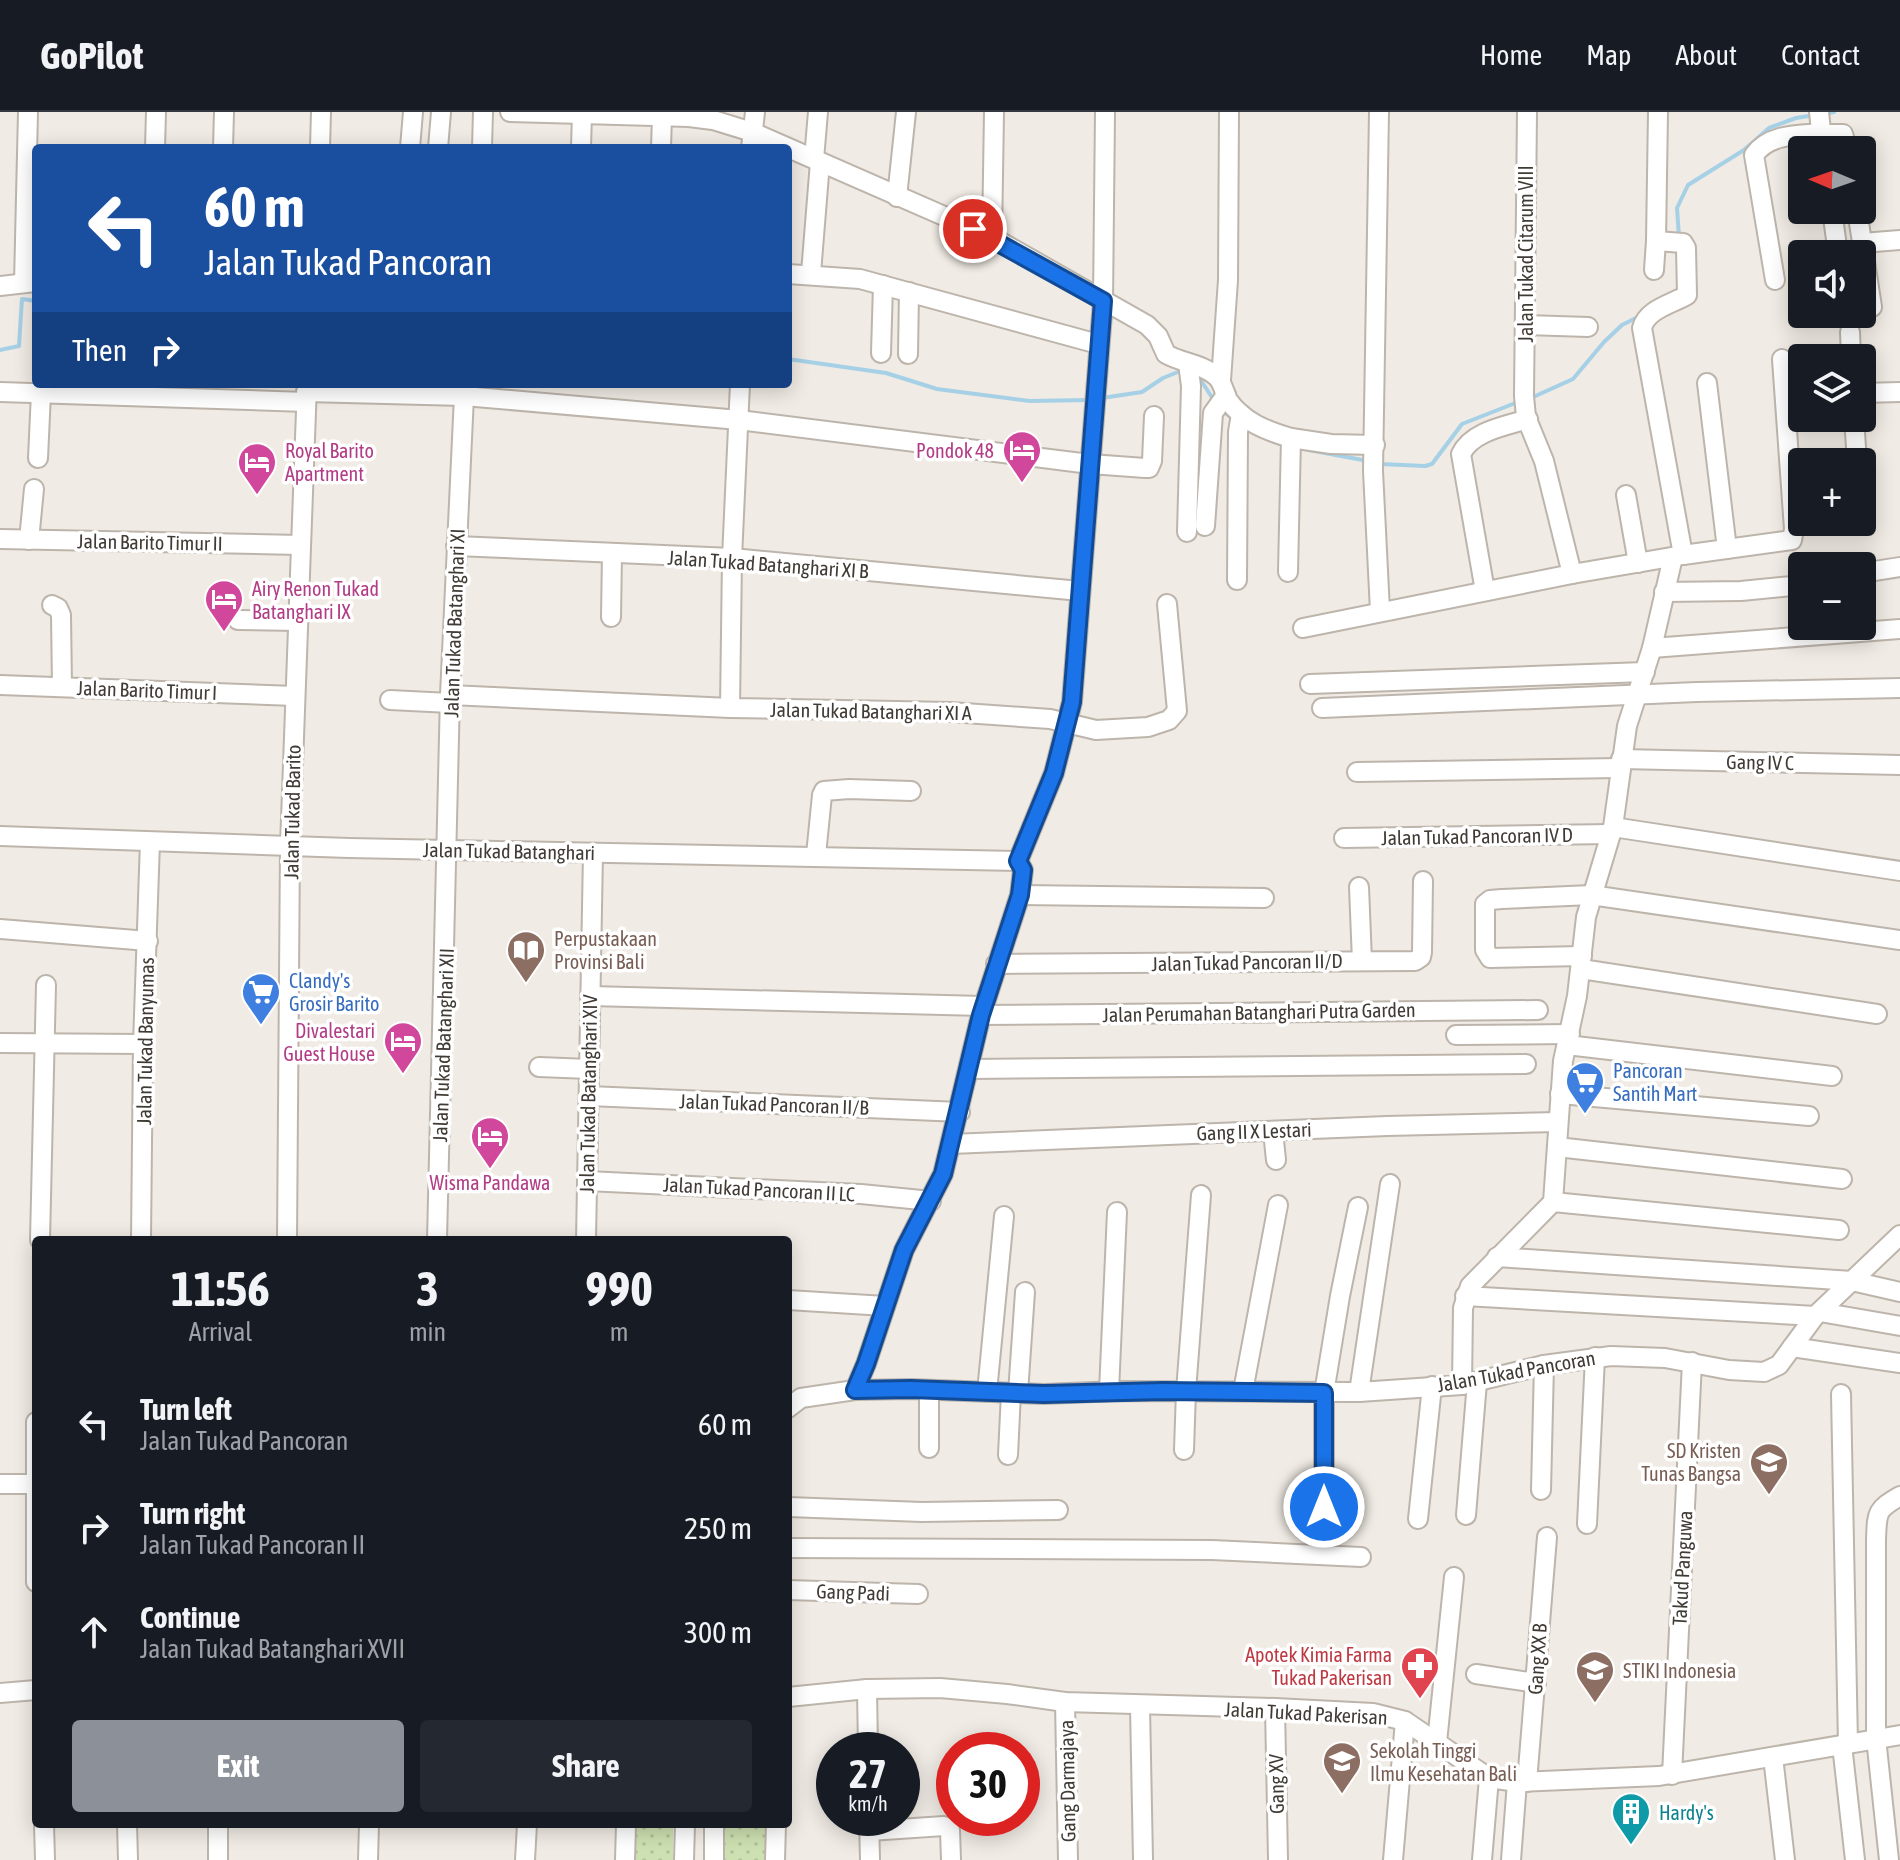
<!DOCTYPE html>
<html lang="en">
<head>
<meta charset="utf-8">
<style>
	:root { --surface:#171b24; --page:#242831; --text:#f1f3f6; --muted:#9ea1a6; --line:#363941; --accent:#8c9099 }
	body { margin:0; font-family:"Asap Condensed",sans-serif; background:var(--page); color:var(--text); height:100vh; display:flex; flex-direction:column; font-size:30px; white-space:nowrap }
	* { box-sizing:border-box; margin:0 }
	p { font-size:26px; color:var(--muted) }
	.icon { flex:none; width:44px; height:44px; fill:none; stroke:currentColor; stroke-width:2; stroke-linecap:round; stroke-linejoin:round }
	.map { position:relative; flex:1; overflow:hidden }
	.sheet { position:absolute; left:32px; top:1124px; width:760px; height:592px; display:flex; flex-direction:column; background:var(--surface); border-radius:8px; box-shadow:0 4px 20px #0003 }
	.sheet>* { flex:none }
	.banner { position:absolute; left:32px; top:32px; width:760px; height:244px; border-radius:8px; box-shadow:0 4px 20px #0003; background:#1a4fa0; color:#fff; overflow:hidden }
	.needle { width:52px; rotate:272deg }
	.controls { position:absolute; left:1788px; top:24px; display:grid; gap:16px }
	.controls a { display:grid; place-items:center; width:88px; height:88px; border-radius:8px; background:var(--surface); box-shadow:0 4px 20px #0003; font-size:40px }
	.speed { position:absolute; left:816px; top:1620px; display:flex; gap:16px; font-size:40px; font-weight:700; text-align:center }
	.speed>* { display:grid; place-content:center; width:104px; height:104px; border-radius:50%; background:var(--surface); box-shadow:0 4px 20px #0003; line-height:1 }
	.speed small { font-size:20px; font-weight:400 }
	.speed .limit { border:12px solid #d22; background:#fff; color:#111 }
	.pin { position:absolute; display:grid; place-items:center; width:68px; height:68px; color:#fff; margin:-34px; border:4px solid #fff; border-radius:50%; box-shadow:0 2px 8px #0007 }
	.me { position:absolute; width:88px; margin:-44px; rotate:0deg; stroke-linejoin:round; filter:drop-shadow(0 0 6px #0008) }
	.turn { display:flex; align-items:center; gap:28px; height:168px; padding:0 40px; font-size:36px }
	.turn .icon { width:104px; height:104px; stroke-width:2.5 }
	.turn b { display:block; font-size:56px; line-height:68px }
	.then { display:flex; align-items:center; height:76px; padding:0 40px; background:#0003; gap:16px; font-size:30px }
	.eta { display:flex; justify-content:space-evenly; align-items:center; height:136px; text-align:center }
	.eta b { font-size:48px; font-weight:700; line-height:56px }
	.primary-button { display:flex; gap:16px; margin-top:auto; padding:16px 40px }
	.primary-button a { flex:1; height:92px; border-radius:8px; background:var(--accent); color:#fff; font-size:32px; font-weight:700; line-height:92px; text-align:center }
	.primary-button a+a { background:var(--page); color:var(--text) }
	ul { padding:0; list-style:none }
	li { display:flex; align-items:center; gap:24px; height:104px; padding:0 40px }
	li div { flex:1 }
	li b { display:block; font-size:30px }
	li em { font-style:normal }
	header { display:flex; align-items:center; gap:48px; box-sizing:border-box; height:112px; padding:0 40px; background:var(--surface); border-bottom:2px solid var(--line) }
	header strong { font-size:38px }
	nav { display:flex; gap:44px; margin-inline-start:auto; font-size:28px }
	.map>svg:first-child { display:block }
	.grass { fill:url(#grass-dots) }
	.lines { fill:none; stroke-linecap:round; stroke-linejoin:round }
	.stream { stroke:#a6d0e6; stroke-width:4 }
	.minor-casing { stroke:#bdb5ab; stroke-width:22 }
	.minor { stroke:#fff; stroke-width:18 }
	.route-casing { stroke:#114b97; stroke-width:20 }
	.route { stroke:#1a73e8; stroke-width:14 }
	.labels { text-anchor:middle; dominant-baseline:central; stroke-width:7; stroke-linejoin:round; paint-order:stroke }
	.street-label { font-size:20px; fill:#413b35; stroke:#fff }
	.hotel-label { font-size:20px; fill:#b23c85; stroke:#fff; text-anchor:start }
	.education-label { font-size:20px; fill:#785e54; stroke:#fff; text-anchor:start }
	.shop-label { font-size:20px; fill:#366cbe; stroke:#fff; text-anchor:start }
	.health-label { font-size:20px; fill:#be3a42; stroke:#fff; text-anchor:end }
	.culture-label { font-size:20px; fill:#0d838f; stroke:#fff; text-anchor:start }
</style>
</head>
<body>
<header>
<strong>GoPilot</strong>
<nav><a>Home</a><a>Map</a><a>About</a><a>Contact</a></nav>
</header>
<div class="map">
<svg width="1900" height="1748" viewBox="0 0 1900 1748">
	<defs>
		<pattern id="grass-dots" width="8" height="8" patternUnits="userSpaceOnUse" patternTransform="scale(2)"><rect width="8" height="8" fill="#cde0b1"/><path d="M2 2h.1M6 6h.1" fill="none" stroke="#b1c199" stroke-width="1.8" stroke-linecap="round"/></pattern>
	</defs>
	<rect width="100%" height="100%" fill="#f0ebe4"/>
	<g class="grass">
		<path d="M624,1712h49v36h-50z"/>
		<path d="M714,1712h52v36h-51z"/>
	</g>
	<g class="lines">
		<g class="stream">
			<path d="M1824,2l10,-2"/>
			<path d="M1679,125l-2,-29 11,-23 56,-35 25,-22 27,-10 19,-3"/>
			<path d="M0,238l19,-4 3,-47 14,2"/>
			<path d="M788,247l98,14 51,16 93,12 59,-1"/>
			<path d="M1198,264l17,26"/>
			<path d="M1102,286l40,-6 21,-14 20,-8"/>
			<path d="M1531,286l42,-19 31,-37 18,-17 18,-9"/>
			<path d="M1221,297l14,12"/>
			<path d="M1267,327l18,7"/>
			<path d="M1298,336l70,13"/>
			<path d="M1380,352l45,2 7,-2 30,-40 56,-22"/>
		</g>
		<g class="minor-casing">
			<g id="minor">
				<path d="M510,0l179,5 24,3 39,12 240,105 155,88 11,11 8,18c16,9 37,10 51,23 6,6 7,15 11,23 15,22 39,31 63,38l-3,134"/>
				<path d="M1379,0l-6,359 7,140"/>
				<path d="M1527,0l-3,284 2,21 18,44 28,113"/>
				<path d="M1819,0l4,38"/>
				<path d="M1830,22h13l5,16"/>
				<path d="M155,36l1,-36"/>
				<path d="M223,36l1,-36"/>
				<path d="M320,36l1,-36"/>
				<path d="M410,36l3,-36"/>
				<path d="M438,36l3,-36"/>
				<path d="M482,36l1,-36"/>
				<path d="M581,36l1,-35"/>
				<path d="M661,36l1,-32"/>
				<path d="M751,36l4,-36"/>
				<path d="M814,47l4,-47"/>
				<path d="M897,85l9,-85"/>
				<path d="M1832,98l6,44"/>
				<path d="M1857,98l15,97"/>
				<path d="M992,125l2,-125"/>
				<path d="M1656,129l27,2 3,5 1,47c-15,9 -40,14 -45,33l41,227"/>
				<path d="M1862,131l38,-3"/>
				<path d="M1654,158l2,-29 2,-129"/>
				<path d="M811,161l9,-111"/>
				<path d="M788,162l72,5 238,65"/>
				<path d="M1775,168l-21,-125c15,-21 43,-20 67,-22"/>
				<path d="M24,171l4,-171"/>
				<path d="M0,174l35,-4"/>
				<path d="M1526,213l62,2"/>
				<path d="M1850,220l1,26"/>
				<path d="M881,241l2,-68"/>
				<path d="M908,242l1,-62"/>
				<path d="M1221,268l7,-100 1,-168"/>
				<path d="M1707,271l20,166"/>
				<path d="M0,280l306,10"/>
				<path d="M306,280l158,4 275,24 351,44 55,4h4l3,-7 2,-45"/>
				<path d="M1862,281l38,-1"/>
				<path d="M1854,306l3,44"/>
				<path d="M1291,326l40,6 44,1"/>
				<path d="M38,346l3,-65"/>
				<path d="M1626,383l12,68"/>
				<path d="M1205,414l8,-113 13,-18"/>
				<path d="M1187,420l4,-146 -3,-23"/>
				<path d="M0,427l300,6"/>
				<path d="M29,428l5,-51"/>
				<path d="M456,434l276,12 348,33"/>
				<path d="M1862,461l38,-6"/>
				<path d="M1237,468l1,-148 3,-18"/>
				<path d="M1485,479l-24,-137c11,-23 45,-28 67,-35"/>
				<path d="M1664,480l77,-1 61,-6"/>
				<path d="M52,493l6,3 3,7 1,72"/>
				<path d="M611,505l1,-63"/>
				<path d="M238,508l59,1"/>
				<path d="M1303,516l269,-54 111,-19 109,-15 2,-11 -12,-170"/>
				<path d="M1652,536l248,-19"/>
				<path d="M1310,572l335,-12"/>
				<path d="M0,573l295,11"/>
				<path d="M450,583l280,13 220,4 100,7 46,11 52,-3 21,-7 8,-9 -10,-107"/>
				<path d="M390,588l60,3"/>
				<path d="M730,596l2,-150 8,-174"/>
				<path d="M1322,596l375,-16 203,-4"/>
				<path d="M1621,647l279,6"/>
				<path d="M1357,660l262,-4"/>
				<path d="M1613,715l287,44"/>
				<path d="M0,724l349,12 669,13"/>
				<path d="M1344,726l267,-4"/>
				<path d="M816,743l6,-60 2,-4 25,-2 62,2"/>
				<path d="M1018,749l36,-88 18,-71 31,-401 2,-189"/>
				<path d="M1359,775l3,74"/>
				<path d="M1020,783l244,3"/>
				<path d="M0,817l148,12"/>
				<path d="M1582,844l-92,2 -5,-8v-46l5,-4 12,-1 89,-4 309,45"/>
				<path d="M996,852l419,-3 6,-4 1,-5 1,-71"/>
				<path d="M1581,857l296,45"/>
				<path d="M590,884l393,10"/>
				<path d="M981,903l557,-5"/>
				<path d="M1456,923l114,-1"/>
				<path d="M0,931l143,1"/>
				<path d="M1567,933l265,31"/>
				<path d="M539,955l50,2"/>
				<path d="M970,957l556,-5"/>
				<path d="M1560,982l249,22"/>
				<path d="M589,984l371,16"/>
				<path d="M1273,1019l3,29"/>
				<path d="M951,1032l436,-18 171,-4"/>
				<path d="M1557,1035l285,32"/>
				<path d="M587,1069l274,13 70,7"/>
				<path d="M1553,1090l286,28"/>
				<path d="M40,1128l6,-255"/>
				<path d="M141,1128l2,-196 7,-202"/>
				<path d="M287,1128l3,-394 17,-462"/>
				<path d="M437,1128l13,-545 14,-299"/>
				<path d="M586,1128l7,-387"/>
				<path d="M1497,1145l355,24 48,11"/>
				<path d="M1465,1184l350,20"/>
				<path d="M788,1188l97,6"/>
				<path d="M1820,1200l80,14"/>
				<path d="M1792,1235l108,16"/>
				<path d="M1462,1273l1,-77 7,-22 83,-84 10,-141 14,-65 9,-79 27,-90 14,-101 25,-78 21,-91"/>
				<path d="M855,1278l11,-26 38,-114 39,-76 38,-159 39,-120 3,-25 -5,-9"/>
				<path d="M929,1278v58"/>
				<path d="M1109,1279l8,-179"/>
				<path d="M1243,1279l35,-186"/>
				<path d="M987,1280l17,-176"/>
				<path d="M1359,1280l31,-208"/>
				<path d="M1018,1281l7,-101"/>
				<path d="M1841,1282l7,350"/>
				<path d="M788,1296l13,-10 54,-8 56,-1 133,5 74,-3 241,1 103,-7 82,-20 67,-9 54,2 64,12 35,2 15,-7 36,-49 85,-81"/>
				<path d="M36,1310v160"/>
				<path d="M1184,1338l2,-59 15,-196"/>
				<path d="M1008,1343l3,-62"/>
				<path d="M0,1372h35"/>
				<path d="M1541,1378l3,-125"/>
				<path d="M788,1395l134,5 136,-2"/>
				<path d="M1324,1395v-114l16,-97 18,-89"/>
				<path d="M1466,1403l11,-133"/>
				<path d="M1418,1407l14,-133"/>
				<path d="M1587,1412l8,-167"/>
				<path d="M788,1436l424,2 149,7"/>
				<path d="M788,1478l130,4"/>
				<path d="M1476,1562l60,9"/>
				<path d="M867,1577l1,61"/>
				<path d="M0,1581l36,-3"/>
				<path d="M788,1585l79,-8 73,-1 67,6 58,8 210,6 98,5 32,8 84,57 28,4 142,-6 241,-41"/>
				<path d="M1065,1590l3,158"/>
				<path d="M1140,1594l3,154"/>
				<path d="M1275,1596l3,152"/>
				<path d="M1437,1630l17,-165"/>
				<path d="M1842,1633l13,115"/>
				<path d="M1773,1645l12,103"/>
				<path d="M1672,1663l20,-413"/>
				<path d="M1527,1670l20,-245"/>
				<path d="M869,1706l1,42"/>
				<path d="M44,1712l1,36"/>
				<path d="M127,1712l1,36"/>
				<path d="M218,1712v36"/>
				<path d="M714,1712v36"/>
				<path d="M869,1719l75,-5 6,4 1,30"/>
				<path d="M368,1748l1,-36"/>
				<path d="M525,1748l2,-36"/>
				<path d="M625,1748l1,-36"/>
				<path d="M684,1748l1,-36"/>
				<path d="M775,1748l1,-36"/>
				<path d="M1393,1748l12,-139"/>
				<path d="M1482,1748l7,-82"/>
				<path d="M1511,1748l6,-78"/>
				<path d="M1889,1748l-13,-122v-198c1,-28 0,-30 24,-44"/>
			</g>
		</g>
		<use href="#minor" class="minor"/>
	</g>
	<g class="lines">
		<g class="route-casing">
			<path id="route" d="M973,117l130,72 -31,401 -18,71 -36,88 5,9 -3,25 -39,120 -38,159 -39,76 -38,114 -11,26 56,-1 133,5 119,-3 161,2v114"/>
		</g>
		<use href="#route" class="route"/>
	</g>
	<defs>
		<g id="hotel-pin" transform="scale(2)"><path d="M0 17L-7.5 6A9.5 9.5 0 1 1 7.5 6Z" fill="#d1479c" stroke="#fff"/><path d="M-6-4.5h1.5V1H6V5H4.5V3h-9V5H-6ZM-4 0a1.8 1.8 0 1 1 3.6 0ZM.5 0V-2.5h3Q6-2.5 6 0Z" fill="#fff"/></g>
		<g id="library-pin" transform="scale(2)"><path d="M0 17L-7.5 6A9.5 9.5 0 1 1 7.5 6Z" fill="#8d6e63" stroke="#fff"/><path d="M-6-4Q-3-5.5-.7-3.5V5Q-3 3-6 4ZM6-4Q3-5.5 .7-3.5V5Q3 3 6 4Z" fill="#fff"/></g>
		<g id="supermarket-pin" transform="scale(2)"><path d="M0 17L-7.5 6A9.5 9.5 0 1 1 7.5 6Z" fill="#3f7fe0" stroke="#fff"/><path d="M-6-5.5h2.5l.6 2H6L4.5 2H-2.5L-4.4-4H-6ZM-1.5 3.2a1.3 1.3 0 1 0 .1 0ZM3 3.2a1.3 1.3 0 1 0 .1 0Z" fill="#fff"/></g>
		<g id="school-pin" transform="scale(2)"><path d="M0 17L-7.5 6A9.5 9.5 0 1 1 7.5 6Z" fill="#8d6e63" stroke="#fff"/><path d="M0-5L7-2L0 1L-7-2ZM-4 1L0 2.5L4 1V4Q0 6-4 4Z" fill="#fff"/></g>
		<g id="pharmacy-pin" transform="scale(2)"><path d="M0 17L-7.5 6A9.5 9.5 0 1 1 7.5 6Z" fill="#e0444e" stroke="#fff"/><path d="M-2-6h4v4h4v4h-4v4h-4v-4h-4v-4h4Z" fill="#fff"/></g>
		<g id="university-pin" transform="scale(2)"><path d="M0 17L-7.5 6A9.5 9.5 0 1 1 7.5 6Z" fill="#8d6e63" stroke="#fff"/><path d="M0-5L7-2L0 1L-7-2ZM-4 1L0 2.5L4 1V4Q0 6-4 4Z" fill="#fff"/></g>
		<g id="building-pin" transform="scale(2)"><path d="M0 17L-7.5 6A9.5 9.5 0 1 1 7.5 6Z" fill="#0f9aa8" stroke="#fff"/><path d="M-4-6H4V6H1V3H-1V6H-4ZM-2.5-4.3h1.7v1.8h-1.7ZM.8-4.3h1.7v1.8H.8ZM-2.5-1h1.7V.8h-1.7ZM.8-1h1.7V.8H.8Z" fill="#fff"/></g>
	</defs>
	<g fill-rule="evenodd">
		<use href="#hotel-pin" x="1022" y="338"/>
		<use href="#hotel-pin" x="257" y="350"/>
		<use href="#hotel-pin" x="224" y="487"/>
		<use href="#library-pin" x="526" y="838"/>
		<use href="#supermarket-pin" x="261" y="880"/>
		<use href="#hotel-pin" x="403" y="929"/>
		<use href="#supermarket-pin" x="1585" y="969"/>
		<use href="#hotel-pin" x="490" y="1024"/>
		<use href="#school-pin" x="1769" y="1350"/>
		<use href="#pharmacy-pin" x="1420" y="1554"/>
		<use href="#university-pin" x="1595" y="1558"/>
		<use href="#university-pin" x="1342" y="1649"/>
		<use href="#building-pin" x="1631" y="1700"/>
	</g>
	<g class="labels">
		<g class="street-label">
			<text transform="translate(1525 142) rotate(-90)">Jalan Tukad Citarum VIII</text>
			<text transform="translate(150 430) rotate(1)">Jalan Barito Timur II</text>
			<text transform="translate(768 452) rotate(4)">Jalan Tukad Batanghari XI B</text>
			<text transform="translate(454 511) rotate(-88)">Jalan Tukad Batanghari XI</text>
			<text transform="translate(147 578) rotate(2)">Jalan Barito Timur I</text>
			<text transform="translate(871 599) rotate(1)">Jalan Tukad Batanghari XI A</text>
			<text transform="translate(1760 650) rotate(1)">Gang IV C</text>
			<text transform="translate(292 700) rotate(-89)">Jalan Tukad Barito</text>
			<text transform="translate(1477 724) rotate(-1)">Jalan Tukad Pancoran IV D</text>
			<text transform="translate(509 739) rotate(1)">Jalan Tukad Batanghari</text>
			<text transform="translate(1247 850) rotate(-1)">Jalan Tukad Pancoran II/D</text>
			<text transform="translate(1259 900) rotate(-1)">Jalan Perumahan Batanghari Putra Garden</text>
			<text transform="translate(145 929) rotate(-89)">Jalan Tukad Banyumas</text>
			<text transform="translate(443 933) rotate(-88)">Jalan Tukad Batanghari XII</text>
			<text transform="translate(588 982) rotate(-89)">Jalan Tukad Batanghari XIV</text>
			<text transform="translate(774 992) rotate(2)">Jalan Tukad Pancoran II/B</text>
			<text transform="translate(1254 1019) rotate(-2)">Gang II X Lestari</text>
			<text transform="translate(759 1077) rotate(3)">Jalan Tukad Pancoran II LC</text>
			<text transform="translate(1516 1259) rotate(-10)">Jalan Tukad Pancoran</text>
			<text transform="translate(1682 1456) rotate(-87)">Takud Panguwa</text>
			<text transform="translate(853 1480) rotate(2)">Gang Padi</text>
			<text transform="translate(1537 1547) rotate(-86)">Gang XX B</text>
			<text transform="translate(1306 1601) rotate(3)">Jalan Tukad Pakerisan</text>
			<text transform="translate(1067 1669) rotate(-91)">Gang Darmajaya</text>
			<text transform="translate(1276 1672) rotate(-91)">Gang XV</text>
		</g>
		<g class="hotel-label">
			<text x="285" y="338">Royal Barito<tspan x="285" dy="23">Apartment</tspan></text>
			<text x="994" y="338" text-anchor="end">Pondok 48</text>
			<text x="252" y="476">Airy Renon Tukad<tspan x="252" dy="23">Batanghari IX</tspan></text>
			<text x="375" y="918" text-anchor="end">Divalestari<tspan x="375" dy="23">Guest House</tspan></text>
			<text x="490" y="1070" text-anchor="middle">Wisma Pandawa</text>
		</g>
		<g class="education-label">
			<text x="554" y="826">Perpustakaan<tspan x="554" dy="23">Provinsi Bali</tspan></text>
			<text x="1741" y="1338" text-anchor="end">SD Kristen<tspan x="1741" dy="23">Tunas Bangsa</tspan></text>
			<text x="1623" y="1558">STIKI Indonesia</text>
			<text x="1370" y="1638">Sekolah Tinggi<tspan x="1370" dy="23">Ilmu Kesehatan Bali</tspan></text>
		</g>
		<g class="shop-label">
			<text x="289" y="868">Clandy's<tspan x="289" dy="23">Grosir Barito</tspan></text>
			<text x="1613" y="958">Pancoran<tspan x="1613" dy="23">Santih Mart</tspan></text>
		</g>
		<g class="health-label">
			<text x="1392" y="1542">Apotek Kimia Farma<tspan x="1392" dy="23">Tukad Pakerisan</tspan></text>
		</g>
		<g class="culture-label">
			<text x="1659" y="1700">Hardy's</text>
		</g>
	</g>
</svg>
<div class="controls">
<a><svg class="needle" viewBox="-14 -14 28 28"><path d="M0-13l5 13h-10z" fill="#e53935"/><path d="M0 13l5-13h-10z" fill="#9ea1a6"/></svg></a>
<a><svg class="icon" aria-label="sound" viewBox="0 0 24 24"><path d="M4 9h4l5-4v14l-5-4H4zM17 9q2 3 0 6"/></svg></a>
<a><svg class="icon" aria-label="layers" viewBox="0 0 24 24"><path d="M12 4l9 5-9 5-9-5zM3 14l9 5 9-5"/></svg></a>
<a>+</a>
<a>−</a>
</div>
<div class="speed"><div>27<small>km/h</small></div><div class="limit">30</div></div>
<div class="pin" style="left:973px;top:117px;background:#d93025"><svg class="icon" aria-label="arrive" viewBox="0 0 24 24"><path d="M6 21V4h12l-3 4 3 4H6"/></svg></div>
<svg class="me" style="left:1324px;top:1395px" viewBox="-20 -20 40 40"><circle r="17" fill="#1a73e8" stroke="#fff" stroke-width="3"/><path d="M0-11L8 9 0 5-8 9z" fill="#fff"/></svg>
<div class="banner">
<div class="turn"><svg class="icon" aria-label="left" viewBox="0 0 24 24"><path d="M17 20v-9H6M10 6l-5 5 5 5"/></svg><div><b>60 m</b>Jalan Tukad Pancoran</div></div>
<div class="then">Then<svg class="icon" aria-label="right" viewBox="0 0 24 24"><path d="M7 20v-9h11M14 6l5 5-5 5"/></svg></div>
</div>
<section class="sheet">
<div class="eta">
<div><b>11:56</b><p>Arrival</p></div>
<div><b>3</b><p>min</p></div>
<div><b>990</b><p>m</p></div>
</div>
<ul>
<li><svg class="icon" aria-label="left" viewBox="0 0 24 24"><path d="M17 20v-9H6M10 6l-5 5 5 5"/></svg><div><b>Turn left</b><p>Jalan Tukad Pancoran</p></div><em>60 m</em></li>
<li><svg class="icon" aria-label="right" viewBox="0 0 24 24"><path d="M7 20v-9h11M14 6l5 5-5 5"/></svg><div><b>Turn right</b><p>Jalan Tukad Pancoran II</p></div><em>250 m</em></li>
<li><svg class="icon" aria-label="ahead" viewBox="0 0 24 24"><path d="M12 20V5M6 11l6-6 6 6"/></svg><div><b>Continue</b><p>Jalan Tukad Batanghari XVII</p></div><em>300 m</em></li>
</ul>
<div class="primary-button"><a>Exit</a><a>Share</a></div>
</section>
</div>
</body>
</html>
